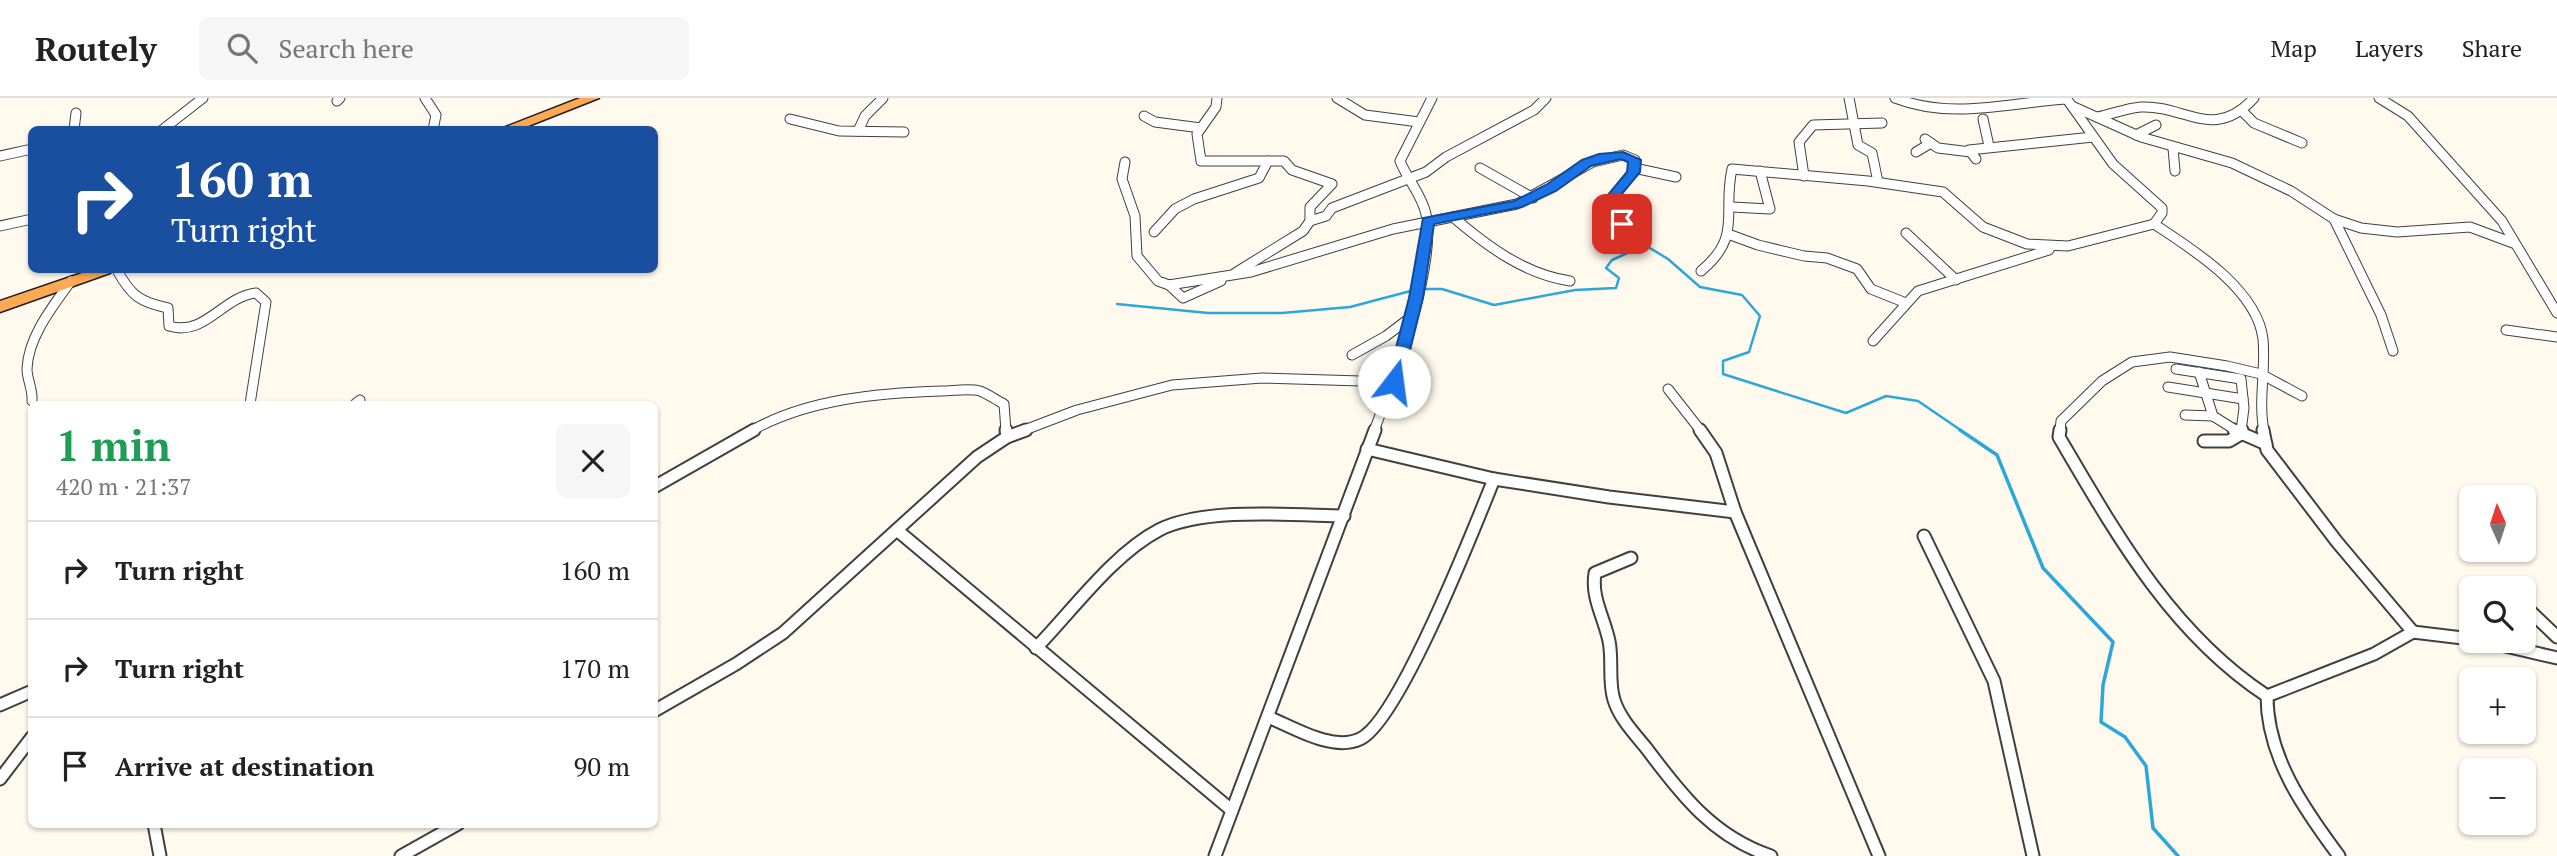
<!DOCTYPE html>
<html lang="en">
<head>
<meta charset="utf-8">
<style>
	:root { --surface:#fff; --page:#f6f6f6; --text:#222; --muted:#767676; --line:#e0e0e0 }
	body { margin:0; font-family:"PT Serif",serif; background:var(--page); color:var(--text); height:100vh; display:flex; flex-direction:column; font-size:26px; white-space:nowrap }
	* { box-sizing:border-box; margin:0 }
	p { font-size:23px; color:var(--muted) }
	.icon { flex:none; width:38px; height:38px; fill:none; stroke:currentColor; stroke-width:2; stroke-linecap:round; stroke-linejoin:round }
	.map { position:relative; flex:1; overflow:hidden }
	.details { position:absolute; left:28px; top:303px; width:630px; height:427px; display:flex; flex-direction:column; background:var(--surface); border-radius:10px; box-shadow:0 2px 5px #0004 }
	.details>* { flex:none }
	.hud { position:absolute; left:28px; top:28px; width:630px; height:147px; border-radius:10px; box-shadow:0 2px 5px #0004; background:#1a4fa0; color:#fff; overflow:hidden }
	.needle { width:46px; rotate:357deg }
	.buttons { position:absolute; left:2459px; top:387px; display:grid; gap:14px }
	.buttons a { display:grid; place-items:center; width:77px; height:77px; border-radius:10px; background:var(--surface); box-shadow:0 2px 5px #0004; font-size:35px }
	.pin { position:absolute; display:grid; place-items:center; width:60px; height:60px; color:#fff; margin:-30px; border-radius:14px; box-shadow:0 4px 10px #0006 }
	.me { position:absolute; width:77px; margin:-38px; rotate:15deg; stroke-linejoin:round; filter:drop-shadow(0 0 5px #0008) }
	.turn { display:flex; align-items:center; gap:24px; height:147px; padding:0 28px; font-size:32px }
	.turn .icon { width:91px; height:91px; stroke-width:2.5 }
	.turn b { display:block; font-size:49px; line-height:60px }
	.round { display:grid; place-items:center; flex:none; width:74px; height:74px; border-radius:10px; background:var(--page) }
	.overview { display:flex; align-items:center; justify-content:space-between; height:119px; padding:0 28px }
	h1 { font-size:42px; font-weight:600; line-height:52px; color:#1e9e55 }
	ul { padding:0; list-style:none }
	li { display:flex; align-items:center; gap:21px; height:98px; padding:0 28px; border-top:2px solid var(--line) }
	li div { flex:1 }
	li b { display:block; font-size:26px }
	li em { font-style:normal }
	header { display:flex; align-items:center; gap:42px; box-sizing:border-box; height:98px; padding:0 35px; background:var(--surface); border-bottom:2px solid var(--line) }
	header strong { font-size:33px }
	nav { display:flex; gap:38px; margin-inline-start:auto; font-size:24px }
	.search { width:490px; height:63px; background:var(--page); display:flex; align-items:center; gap:18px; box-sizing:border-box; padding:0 24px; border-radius:10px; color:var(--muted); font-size:26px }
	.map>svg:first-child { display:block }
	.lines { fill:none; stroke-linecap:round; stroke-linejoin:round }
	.stream-far1 { stroke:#2ba8db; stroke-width:2.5 }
	.stream { stroke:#2ba8db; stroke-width:3.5 }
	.minor-far1-casing { stroke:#404040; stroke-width:11 }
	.minor-casing { stroke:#404040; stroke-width:15 }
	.trunk-casing { stroke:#1e1e1e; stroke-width:3 }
	.minor-far1 { stroke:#fff; stroke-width:9 }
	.minor { stroke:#fff; stroke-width:11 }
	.trunk { fill:#ffa854; fill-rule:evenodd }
	.route { fill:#1a73e8; stroke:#114b97; stroke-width:2 }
</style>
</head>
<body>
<header>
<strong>Routely</strong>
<div class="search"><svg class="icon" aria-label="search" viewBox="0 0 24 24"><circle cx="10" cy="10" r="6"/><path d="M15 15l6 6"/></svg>Search here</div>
<nav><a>Map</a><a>Layers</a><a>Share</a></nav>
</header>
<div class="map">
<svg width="2557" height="758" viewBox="0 0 2557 758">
	<rect width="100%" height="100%" fill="#fffaed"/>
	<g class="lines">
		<path class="stream-far1" d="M1117,206l91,9h74l68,-6 68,-18h24l52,16 81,-15 41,-2 3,-10 -13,-10 6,-8 33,-15 23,14 32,28 42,8 18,21 -11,36 -26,9v13l123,39 40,-17 32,5 44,30"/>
		<path class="stream" d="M1960,332l37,25 46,113 70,74 -10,43 -2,37 24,15 21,29 7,62 25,28"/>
		<g class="minor-far1-casing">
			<g id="minor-far1">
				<path d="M425,0l11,17 -3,15"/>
				<path d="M1217,0l-1,9 -19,27 4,27h83l8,9 40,14 -22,23v14l-7,10 -68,42"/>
				<path d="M1337,0l28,17 54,7"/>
				<path d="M1849,0l9,47 14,8 6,29"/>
				<path d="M1895,0c57,22 112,5 171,1"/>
				<path d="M2379,0l29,18 94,105 55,92"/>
				<path d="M337,3l3,-3"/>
				<path d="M2072,8l69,31 91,26 59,28 43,28 47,96 12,36"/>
				<path d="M2241,12l13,13 48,20"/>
				<path d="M1144,18l11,6 46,6"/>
				<path d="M2098,19c14,-3 29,-9 43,-10 44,-2 73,35 113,-9"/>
				<path d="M790,21l49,12 65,1"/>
				<path d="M1983,21l6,27"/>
				<path d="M74,32l2,-17"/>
				<path d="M162,32l41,-32"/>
				<path d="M858,33l7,-15 18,-18"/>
				<path d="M2136,37l20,-10"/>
				<path d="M1925,41l13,9 33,4"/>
				<path d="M2173,50l2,23"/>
				<path d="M1916,54l15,-9"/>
				<path d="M0,58l32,-7"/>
				<path d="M1976,61l-7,-9 124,-13"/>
				<path d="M1125,64l-3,17 13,37 2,40 21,25 11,4 82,-13 142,-43 124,-25 76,-42 30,-7 12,5 -2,12 -19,24 1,15 7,13"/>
				<path d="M1480,70l53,30"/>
				<path d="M1634,70l42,9"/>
				<path d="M1804,78l-5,-34 14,-17 69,-2"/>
				<path d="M1732,109l38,2 -10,-38"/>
				<path d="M1453,119c34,29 71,57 117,64"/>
				<path d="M2334,121l27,9 36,4 73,-5 43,16"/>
				<path d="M1310,123l16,-5 6,-8 94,-36 20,-15 88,-47 12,-12"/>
				<path d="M2154,126c38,25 103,65 109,115 3,30 -5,62 1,92"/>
				<path d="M0,128l32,-7"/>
				<path d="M1154,134l21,-23 19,-10 65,-21 9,-17"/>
				<path d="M1906,135l50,47"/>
				<path d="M1728,136l30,11 46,11 23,2 30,11 14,20 35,14"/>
				<path d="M117,172c14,26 23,32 51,38l1,18c36,11 53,-29 87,-33l10,9 -16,102"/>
				<path d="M1701,173c42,-35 21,-58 31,-102l136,12 75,11 40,35 44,17 41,2 86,-22 8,-11v-5l-49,-44 -47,-66"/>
				<path d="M1169,187l14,13 38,-17"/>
				<path d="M2506,232l51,7"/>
				<path d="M1873,243l45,-50 131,-41"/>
				<path d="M1352,257l34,-19 25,-19"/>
				<path d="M2176,271l65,10 3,29 -3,23"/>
				<path d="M2199,274l14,44 24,15"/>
				<path d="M2168,289l75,12"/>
				<path d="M1668,291l33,42"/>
				<path d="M32,303c1,-12 -5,-21 -5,-32 1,-32 26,-63 44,-88"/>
				<path d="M355,306l5,-4"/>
				<path d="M2185,317l28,1"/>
				<path d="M751,333c56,-32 127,-38 191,-40 11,0 26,-3 38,0 8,3 16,9 24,13l2,27"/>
				<path d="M1022,333l55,-21 95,-25 90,-7 132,4"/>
				<path d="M1374,333c19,-50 63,-165 52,-217 -4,-19 -19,-35 -26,-53l32,-63"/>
				<path d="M2060,333l1,-10 41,-40 30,-19 38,-5 57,9 34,8 41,22"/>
			</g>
		</g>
		<g class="minor-casing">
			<g id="minor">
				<path d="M1006,332l1,7"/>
				<path d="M1700,332l16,23 19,59 144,344"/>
				<path d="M2060,332l-1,7c57,97 112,196 208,259"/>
				<path d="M2234,332l32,14"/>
				<path d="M2263,332l4,20 70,92 76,90"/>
				<path d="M2204,343h25l12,-7 1,-4"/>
				<path d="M1367,351l127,30 115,18 126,15"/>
				<path d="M654,389l100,-57"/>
				<path d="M898,433l331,277"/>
				<path d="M1924,438l70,145 39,175"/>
				<path d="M1631,460l-36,15c-4,25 9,44 14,68 4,19 -1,40 5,59 6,19 21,34 33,49 35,47 67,88 124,107"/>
				<path d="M2524,500l6,13 27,26"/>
				<path d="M2480,542l77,18"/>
				<path d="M1036,550c36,-37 77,-94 123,-118 45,-23 134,-15 185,-14"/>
				<path d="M0,607l32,-14"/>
				<path d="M654,613l82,-47 47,-31 194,-176 30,-20 19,-7"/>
				<path d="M1268,619c25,10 64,35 92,22 39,-18 115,-213 134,-260"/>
				<path d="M0,681l32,-42"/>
				<path d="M154,726l6,32"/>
				<path d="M401,758l57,-32"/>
				<path d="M1215,758l160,-426"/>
				<path d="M2339,758c-35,-47 -72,-99 -72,-160l107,-42 39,-22 58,7"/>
			</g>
		</g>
		<g class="trunk-casing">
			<g id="trunk">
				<path d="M580,0h19l-81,32h-20z"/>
				<path d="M91,172h22l-3,3 -110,39v-11z"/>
			</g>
		</g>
		<use href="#minor-far1" class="minor-far1"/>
		<use href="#minor" class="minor"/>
		<use href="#trunk" class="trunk"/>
	</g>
	<path class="route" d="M1623,54l18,8 -1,12 -20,24 1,15 7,13 -2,3h-9l-9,-16 -1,-15 20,-24 1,-10 -7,-3 -30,7 -35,25 -34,16 -88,17 -11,74 -21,84 -8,5 -5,-1 -2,-4 22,-84 14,-80 91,-17 32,-16 36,-25 17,-6z"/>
</svg>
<div class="buttons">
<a><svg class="needle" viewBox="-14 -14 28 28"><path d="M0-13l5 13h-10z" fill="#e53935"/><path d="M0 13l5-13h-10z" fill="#767676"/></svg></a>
<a><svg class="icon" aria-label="search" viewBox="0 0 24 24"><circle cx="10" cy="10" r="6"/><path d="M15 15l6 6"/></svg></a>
<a>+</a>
<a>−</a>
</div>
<div class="pin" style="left:1622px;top:126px;background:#d93025"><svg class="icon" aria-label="arrive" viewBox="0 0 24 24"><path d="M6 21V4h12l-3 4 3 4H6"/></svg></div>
<svg class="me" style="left:1394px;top:284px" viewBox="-20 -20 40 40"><circle r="19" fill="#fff"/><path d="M0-13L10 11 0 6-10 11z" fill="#1a73e8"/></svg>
<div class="hud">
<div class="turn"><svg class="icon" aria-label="right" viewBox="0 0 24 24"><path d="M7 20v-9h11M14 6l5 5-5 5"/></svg><div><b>160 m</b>Turn right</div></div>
</div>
<section class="details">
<div class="overview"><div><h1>1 min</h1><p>420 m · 21:37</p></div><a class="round"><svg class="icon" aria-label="close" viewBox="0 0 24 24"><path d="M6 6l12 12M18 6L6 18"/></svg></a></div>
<ul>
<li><svg class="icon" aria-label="right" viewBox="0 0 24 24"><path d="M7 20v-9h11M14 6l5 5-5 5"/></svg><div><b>Turn right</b></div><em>160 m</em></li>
<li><svg class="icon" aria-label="right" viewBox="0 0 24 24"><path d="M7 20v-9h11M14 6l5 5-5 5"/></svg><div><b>Turn right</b></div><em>170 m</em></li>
<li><svg class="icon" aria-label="arrive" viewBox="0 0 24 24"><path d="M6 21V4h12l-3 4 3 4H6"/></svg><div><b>Arrive at destination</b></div><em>90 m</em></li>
</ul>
</section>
</div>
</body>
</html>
